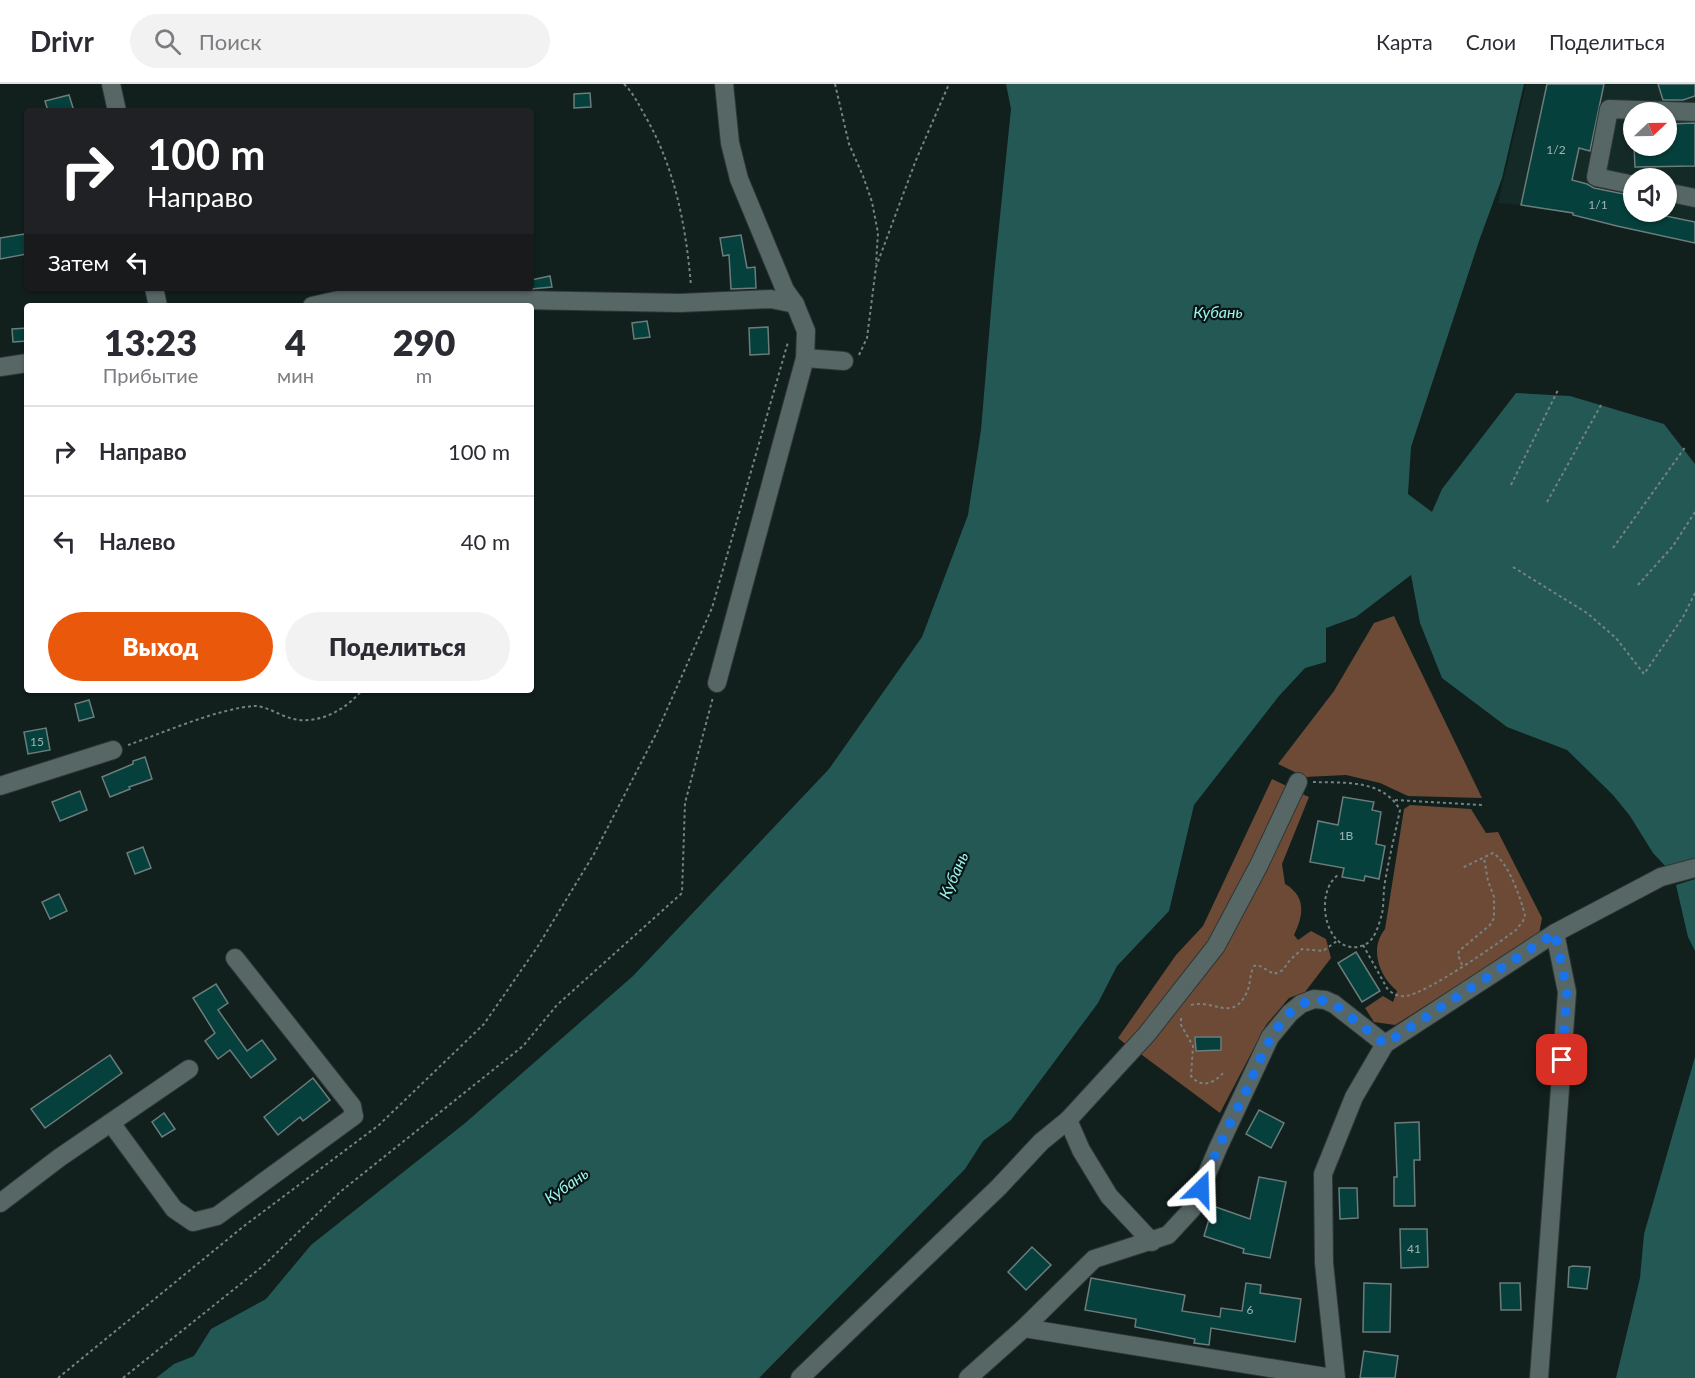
<!DOCTYPE html>
<html lang="ru">
<head>
<meta charset="utf-8">
<style>
	:root { --surface:#fff; --page:#f2f2f3; --text:#2b2b33; --muted:#7c7c81; --line:#e1e1e2; --accent:#ea580c }
	body { margin:0; font-family:Lato,sans-serif; background:var(--page); color:var(--text); height:100vh; display:flex; flex-direction:column; font-size:22px; white-space:nowrap }
	* { box-sizing:border-box; margin:0 }
	p { font-size:20px; color:var(--muted) }
	.icon { flex:none; width:33px; height:33px; fill:none; stroke:currentColor; stroke-width:2; stroke-linecap:round; stroke-linejoin:round }
	.map { position:relative; flex:1; overflow:hidden }
	.sheet { position:absolute; left:24px; top:219px; width:510px; height:390px; display:flex; flex-direction:column; background:var(--surface); border-radius:6px; box-shadow:0 2px 4px #0004 }
	.sheet>* { flex:none }
	.top-card { position:absolute; left:24px; top:24px; width:510px; height:183px; border-radius:6px; box-shadow:0 2px 4px #0004; background:#202124; color:#fff; overflow:hidden }
	.needle { width:39px; rotate:68deg }
	.controls { position:absolute; left:1623px; top:18px; display:grid; gap:12px }
	.controls a { display:grid; place-items:center; width:54px; height:54px; border-radius:50%; background:var(--surface); box-shadow:0 2px 4px #0004; font-size:30px }
	.pin { position:absolute; display:grid; place-items:center; width:51px; height:51px; color:#fff; margin:-26px; border-radius:12px; box-shadow:0 3px 9px #0006 }
	.me { position:absolute; width:66px; margin:-33px; rotate:22deg; stroke-linejoin:round; filter:drop-shadow(0 0 4px #0008) }
	.turn { display:flex; align-items:center; gap:21px; height:126px; padding:0 24px; font-size:27px }
	.turn .icon { width:78px; height:78px; stroke-width:2.5 }
	.turn b { display:block; font-size:42px; line-height:51px }
	.then { display:flex; align-items:center; height:57px; padding:0 24px; background:#0003; gap:12px; font-size:22px }
	.eta { display:flex; justify-content:space-evenly; align-items:center; height:102px; text-align:center }
	.eta b { font-size:36px; font-weight:800; line-height:42px }
	.primary-button { display:flex; gap:12px; margin-top:auto; padding:12px 24px }
	.primary-button a { flex:1; height:69px; border-radius:36px; background:var(--accent); color:#fff; font-size:24px; font-weight:800; line-height:69px; text-align:center }
	.primary-button a+a { background:var(--page); color:var(--text) }
	ul { padding:0; list-style:none }
	li { display:flex; align-items:center; gap:18px; height:90px; padding:0 24px; border-top:2px solid var(--line) }
	li div { flex:1 }
	li b { display:block; font-size:22px }
	li em { font-style:normal }
	header { display:flex; align-items:center; gap:36px; box-sizing:border-box; height:84px; padding:0 30px; background:var(--surface); border-bottom:2px solid var(--line) }
	header strong { font-size:28px }
	nav { display:flex; gap:33px; margin-inline-start:auto; font-size:21px }
	.search { width:420px; height:54px; background:var(--page); display:flex; align-items:center; gap:15px; box-sizing:border-box; padding:0 21px; border-radius:33px; color:var(--muted); font-size:22px }
	.map>svg:first-child { display:block }
	.built { fill:#132a27; fill-rule:evenodd }
	.forest { fill:#6c4a36 }
	.water { fill:#245854 }
	.building { fill:#05403c; stroke:#6c7c7b; stroke-width:1.5 }
	.lines { fill:none; stroke-linecap:round; stroke-linejoin:round }
	.minor-casing { stroke:#2f3736; stroke-width:20 }
	.path { stroke:#778281; stroke-width:2; stroke-dasharray:3 3; stroke-linecap:butt }
	.minor { stroke:#576765; stroke-width:18 }
	.route { stroke:#1a73e8; stroke-width:10; stroke-dasharray:0 18 }
	.labels { text-anchor:middle; dominant-baseline:central; stroke-width:4.5; stroke-linejoin:round; paint-order:stroke }
	.number-label { font-size:12px; fill:#a0b4b2 }
	.water-label { font-size:16px; font-style:italic; fill:#9bf3eb; stroke:#081514 }
</style>
</head>
<body>
<header>
<strong>Drivr</strong>
<div class="search"><svg class="icon" aria-label="search" viewBox="0 0 24 24"><circle cx="10" cy="10" r="6"/><path d="M15 15l6 6"/></svg>Поиск</div>
<nav><a>Карта</a><a>Слои</a><a>Поделиться</a></nav>
</header>
<div class="map">
<svg width="1695" height="1294" viewBox="0 0 1695 1294">
	<rect width="100%" height="100%" fill="#111f1d"/>
	<path class="built" d="M1526,0h169v159l-78,-17 -52,-14 -44,-7 -23,-2zM1634,28h32v34h-32zM1634,94h32v34h-32z"/>
	<g class="forest">
		<path d="M1394,532l88,182 -74,-2 -28,-13 -34,-8 -41,2 -27,-13 56,-73 40,-68z"/>
		<path d="M1272,695l19,9 -78,158 -84,101 -11,-9 58,-83 27,-29z"/>
		<path d="M1298,708l11,5 -27,67 3,20c21,12 19,31 9,51l4,5 13,-9 15,8 5,19 -26,34 -16,6 -23,27 -46,88 -82,-61 14,-15z"/>
		<path d="M1410,721l61,4 15,24 12,-1 44,86 -3,16 -144,91 -21,-3 -9,-14 18,-12 10,6 4,-11c-18,-15 -28,-42 -12,-62l19,-120z"/>
	</g>
	<g class="water">
		<path d="M1006,0h518l-22,94 -23,63 -68,206 -3,47 24,18 10,-23 74,-96 54,3 94,28 31,40v395l-27,10 -15,-16 -23,-37 -17,-21 -46,-45 -60,-23 -65,-49 -22,-55 -9,-48 -55,42 -30,11v34l-21,6 -26,28 -85,109 -25,106 -52,55 -19,37 -87,117 -28,21 -18,28 -206,209h-603l18,-14 20,-8 17,-27 55,-30 45,-54 153,-121 169,-148 196,-207 93,-132 46,-122 13,-85 13,-155 17,-166z"/>
		<path d="M1695,795v72l-7,-14 -12,-52z"/>
		<path d="M1695,973v321h-79l24,-100 4,-44z"/>
	</g>
	<g class="building">
		<path d="M1547,0h57l-14,67 -11,-3 -7,32 15,4 7,4 40,8v16h12l49,10v21l-78,-17 -44,-11v-2l-52,-8z"/>
		<path d="M1658,0h37v12l-12,4h-20z"/>
		<path d="M590,9l1,14 -17,1v-14z"/>
		<path d="M69,11l5,16h-26l-3,-10z"/>
		<path d="M1695,39v43l-60,1 -1,-21h32l1,-22z"/>
		<path d="M24,150l1,3h2v17l-27,5v-21z"/>
		<path d="M741,151l6,33 8,-1 1,21 -25,1 -2,-34 -6,1 -3,-18z"/>
		<path d="M550,192l2,11 -21,2v-9z"/>
		<path d="M647,237l3,16 -16,2 -2,-16z"/>
		<path d="M768,243l1,27 -19,1 -1,-27z"/>
		<path d="M27,244v13l-14,1 -1,-13z"/>
		<path d="M89,616l5,17 -15,4 -4,-17z"/>
		<path d="M46,644l4,22 -22,4 -4,-22z"/>
		<path d="M145,673l7,22 -23,8 1,2 -20,8 -8,-20 31,-13v-3z"/>
		<path d="M80,707l7,19 -27,11 -8,-19z"/>
		<path d="M1343,713l31,5 -2,8 9,2 -5,32 9,2 -6,33 -14,-3 -1,5 -22,-4 2,-9 -34,-6 8,-41 20,4z"/>
		<path d="M143,763l8,21 -16,6 -8,-21z"/>
		<path d="M59,810l8,17 -17,8 -8,-17z"/>
		<path d="M1356,868l24,39 -18,11 -24,-39z"/>
		<path d="M216,900l12,19 -10,7 29,41 15,-11 14,19 -25,19 -21,-28 -12,9 -13,-18 10,-8 -22,-35z"/>
		<path d="M1195,953h26v13l-25,1z"/>
		<path d="M110,971l12,18 -77,55 -14,-19z"/>
		<path d="M313,994l17,22 -27,21 -3,-4 -22,18 -14,-18z"/>
		<path d="M1259,1026l25,13 -13,25 -25,-14z"/>
		<path d="M164,1029l11,16 -13,8 -10,-15z"/>
		<path d="M1419,1038l1,38h-6l1,46h-21v-29h3l-2,-54z"/>
		<path d="M1259,1093l27,5 -16,76 -27,-5 1,-4 -40,-13 9,-30 37,13z"/>
		<path d="M1339,1104h18l1,30 -18,1z"/>
		<path d="M1400,1145h27l1,38 -27,1z"/>
		<path d="M1032,1163l19,18 -25,25 -18,-18z"/>
		<path d="M1573,1182l17,1 -3,22 -19,-2 1,-20z"/>
		<path d="M1091,1194l94,17 -3,16 38,6 1,-9 21,3 4,-28 15,2 -1,8 41,6 -6,43 -84,-14 -2,17 -15,-2 1,-4 -60,-12 1,-8 -51,-9z"/>
		<path d="M1364,1199l27,1 -1,48h-27z"/>
		<path d="M1500,1199h20l1,27h-20z"/>
		<path d="M1364,1267l34,5 -3,22h-35z"/>
	</g>
	<g class="lines">
		<g class="minor-casing">
			<g id="minor">
				<path d="M111,0l6,27"/>
				<path d="M724,0l6,59 9,36 46,111 10,14"/>
				<path d="M1634,101l-38,-8 13,-68 86,3"/>
				<path d="M1666,108l29,6"/>
				<path d="M154,204l4,18"/>
				<path d="M312,222l39,-9 329,6 91,-4 24,5 11,27 -1,27 39,3"/>
				<path d="M0,283l27,-4"/>
				<path d="M717,599l88,-325"/>
				<path d="M0,702l113,-36"/>
				<path d="M1068,1036l13,30 28,46 43,46"/>
				<path d="M111,1039l63,86 19,13 24,-6 137,-100 -2,-10 -117,-148"/>
				<path d="M0,1119l59,-45 130,-89"/>
				<path d="M1024,1244l308,50"/>
				<path d="M800,1294l199,-191 42,-45 27,-22 79,-86 69,-88 43,-81 39,-83"/>
				<path d="M968,1294l56,-50 70,-69 74,-24 24,-26 26,-61 52,-111 20,-24 11,-9 13,-5 11,1 9,4 51,40"/>
				<path d="M1336,1294l-12,-115 -1,-89 31,-77 31,-53 170,-111 106,-56 34,-9"/>
				<path d="M1539,1294l28,-386 -12,-59"/>
			</g>
		</g>
		<g class="path">
			<path d="M624,0c9,9 14,19 20,30 31,53 42,112 47,172"/>
			<path d="M835,0l14,60 14,32 9,26 6,31 -2,31"/>
			<path d="M859,271l8,-17 9,-71 40,-107 33,-76"/>
			<path d="M1511,401l47,-95"/>
			<path d="M1547,418l54,-97"/>
			<path d="M1613,464l73,-102"/>
			<path d="M1513,483l74,46 29,25 28,36 39,-57 12,-24"/>
			<path d="M1638,501l35,-39 22,-34"/>
			<path d="M128,661c35,-12 91,-37 127,-39 11,0 24,9 35,12 26,8 55,-7 72,-28"/>
			<path d="M1313,698c31,1 70,-3 87,28 -5,24 -11,48 -15,72 -2,11 -1,22 -3,32 -3,10 -7,27 -18,31 -37,15 -52,-51 -26,-70"/>
			<path d="M1395,716l87,5"/>
			<path d="M1363,861l25,45c6,4 10,7 18,6 21,-3 90,-51 110,-66l7,-9 2,-6c-5,-18 -16,-52 -32,-62l-31,15"/>
			<path d="M1462,881l-4,-10 1,-4 31,-26 4,-7v-21l-6,-16 -4,-23"/>
			<path d="M1191,921c23,-6 41,17 55,-11 5,-9 3,-19 8,-28l4,-1 16,9 9,-4 7,-10 12,-11 21,2 14,-10"/>
			<path d="M1181,934v7l12,21 -2,30c12,14 24,6 34,-5"/>
			<path d="M58,1294l186,-152 135,-101 105,-101 54,-78 56,-92 63,-122 55,-124 76,-266"/>
			<path d="M123,1294l140,-112 77,-74 183,-146 34,-41 125,-112 3,-90 28,-106"/>
		</g>
		<use href="#minor" class="minor"/>
	</g>
	<g class="lines">
		<path class="route" d="M1201,1105c13,-34 29,-66 45,-98 15,-31 40,-109 88,-87l51,40 170,-111 12,59 -5,68"/>
	</g>
	<g class="labels">
		<g class="number-label">
			<text x="1556" y="65">1/2</text>
			<text x="1598" y="120">1/1</text>
			<text x="37" y="657">15</text>
			<text x="1346" y="751">1В</text>
			<text x="1414" y="1164">41</text>
			<text x="1250" y="1225">6</text>
		</g>
		<g class="water-label">
			<text x="1218" y="227">Кубань</text>
			<text transform="translate(953 791) rotate(-66)">Кубань</text>
			<text transform="translate(566 1101) rotate(-35)">Кубань</text>
		</g>
	</g>
</svg>
<div class="controls">
<a><svg class="needle" viewBox="-14 -14 28 28"><path d="M0-13l5 13h-10z" fill="#e53935"/><path d="M0 13l5-13h-10z" fill="#7c7c81"/></svg></a>
<a><svg class="icon" aria-label="sound" viewBox="0 0 24 24"><path d="M4 9h4l5-4v14l-5-4H4zM17 9q2 3 0 6"/></svg></a>
</div>
<div class="pin" style="left:1562px;top:976px;background:#d93025"><svg class="icon" aria-label="arrive" viewBox="0 0 24 24"><path d="M6 21V4h12l-3 4 3 4H6"/></svg></div>
<svg class="me" style="left:1201px;top:1105px" viewBox="-20 -20 40 40"><path d="M0-17L14 15 0 8-14 15z" fill="#1a73e8" stroke="#fff" stroke-width="4"/></svg>
<div class="top-card">
<div class="turn"><svg class="icon" aria-label="right" viewBox="0 0 24 24"><path d="M7 20v-9h11M14 6l5 5-5 5"/></svg><div><b>100 m</b>Направо</div></div>
<div class="then">Затем<svg class="icon" aria-label="left" viewBox="0 0 24 24"><path d="M17 20v-9H6M10 6l-5 5 5 5"/></svg></div>
</div>
<section class="sheet">
<div class="eta">
<div><b>13:23</b><p>Прибытие</p></div>
<div><b>4</b><p>мин</p></div>
<div><b>290</b><p>m</p></div>
</div>
<ul>
<li><svg class="icon" aria-label="right" viewBox="0 0 24 24"><path d="M7 20v-9h11M14 6l5 5-5 5"/></svg><div><b>Направо</b></div><em>100 m</em></li>
<li><svg class="icon" aria-label="left" viewBox="0 0 24 24"><path d="M17 20v-9H6M10 6l-5 5 5 5"/></svg><div><b>Налево</b></div><em>40 m</em></li>
</ul>
<div class="primary-button"><a>Выход</a><a>Поделиться</a></div>
</section>
</div>
</body>
</html>
